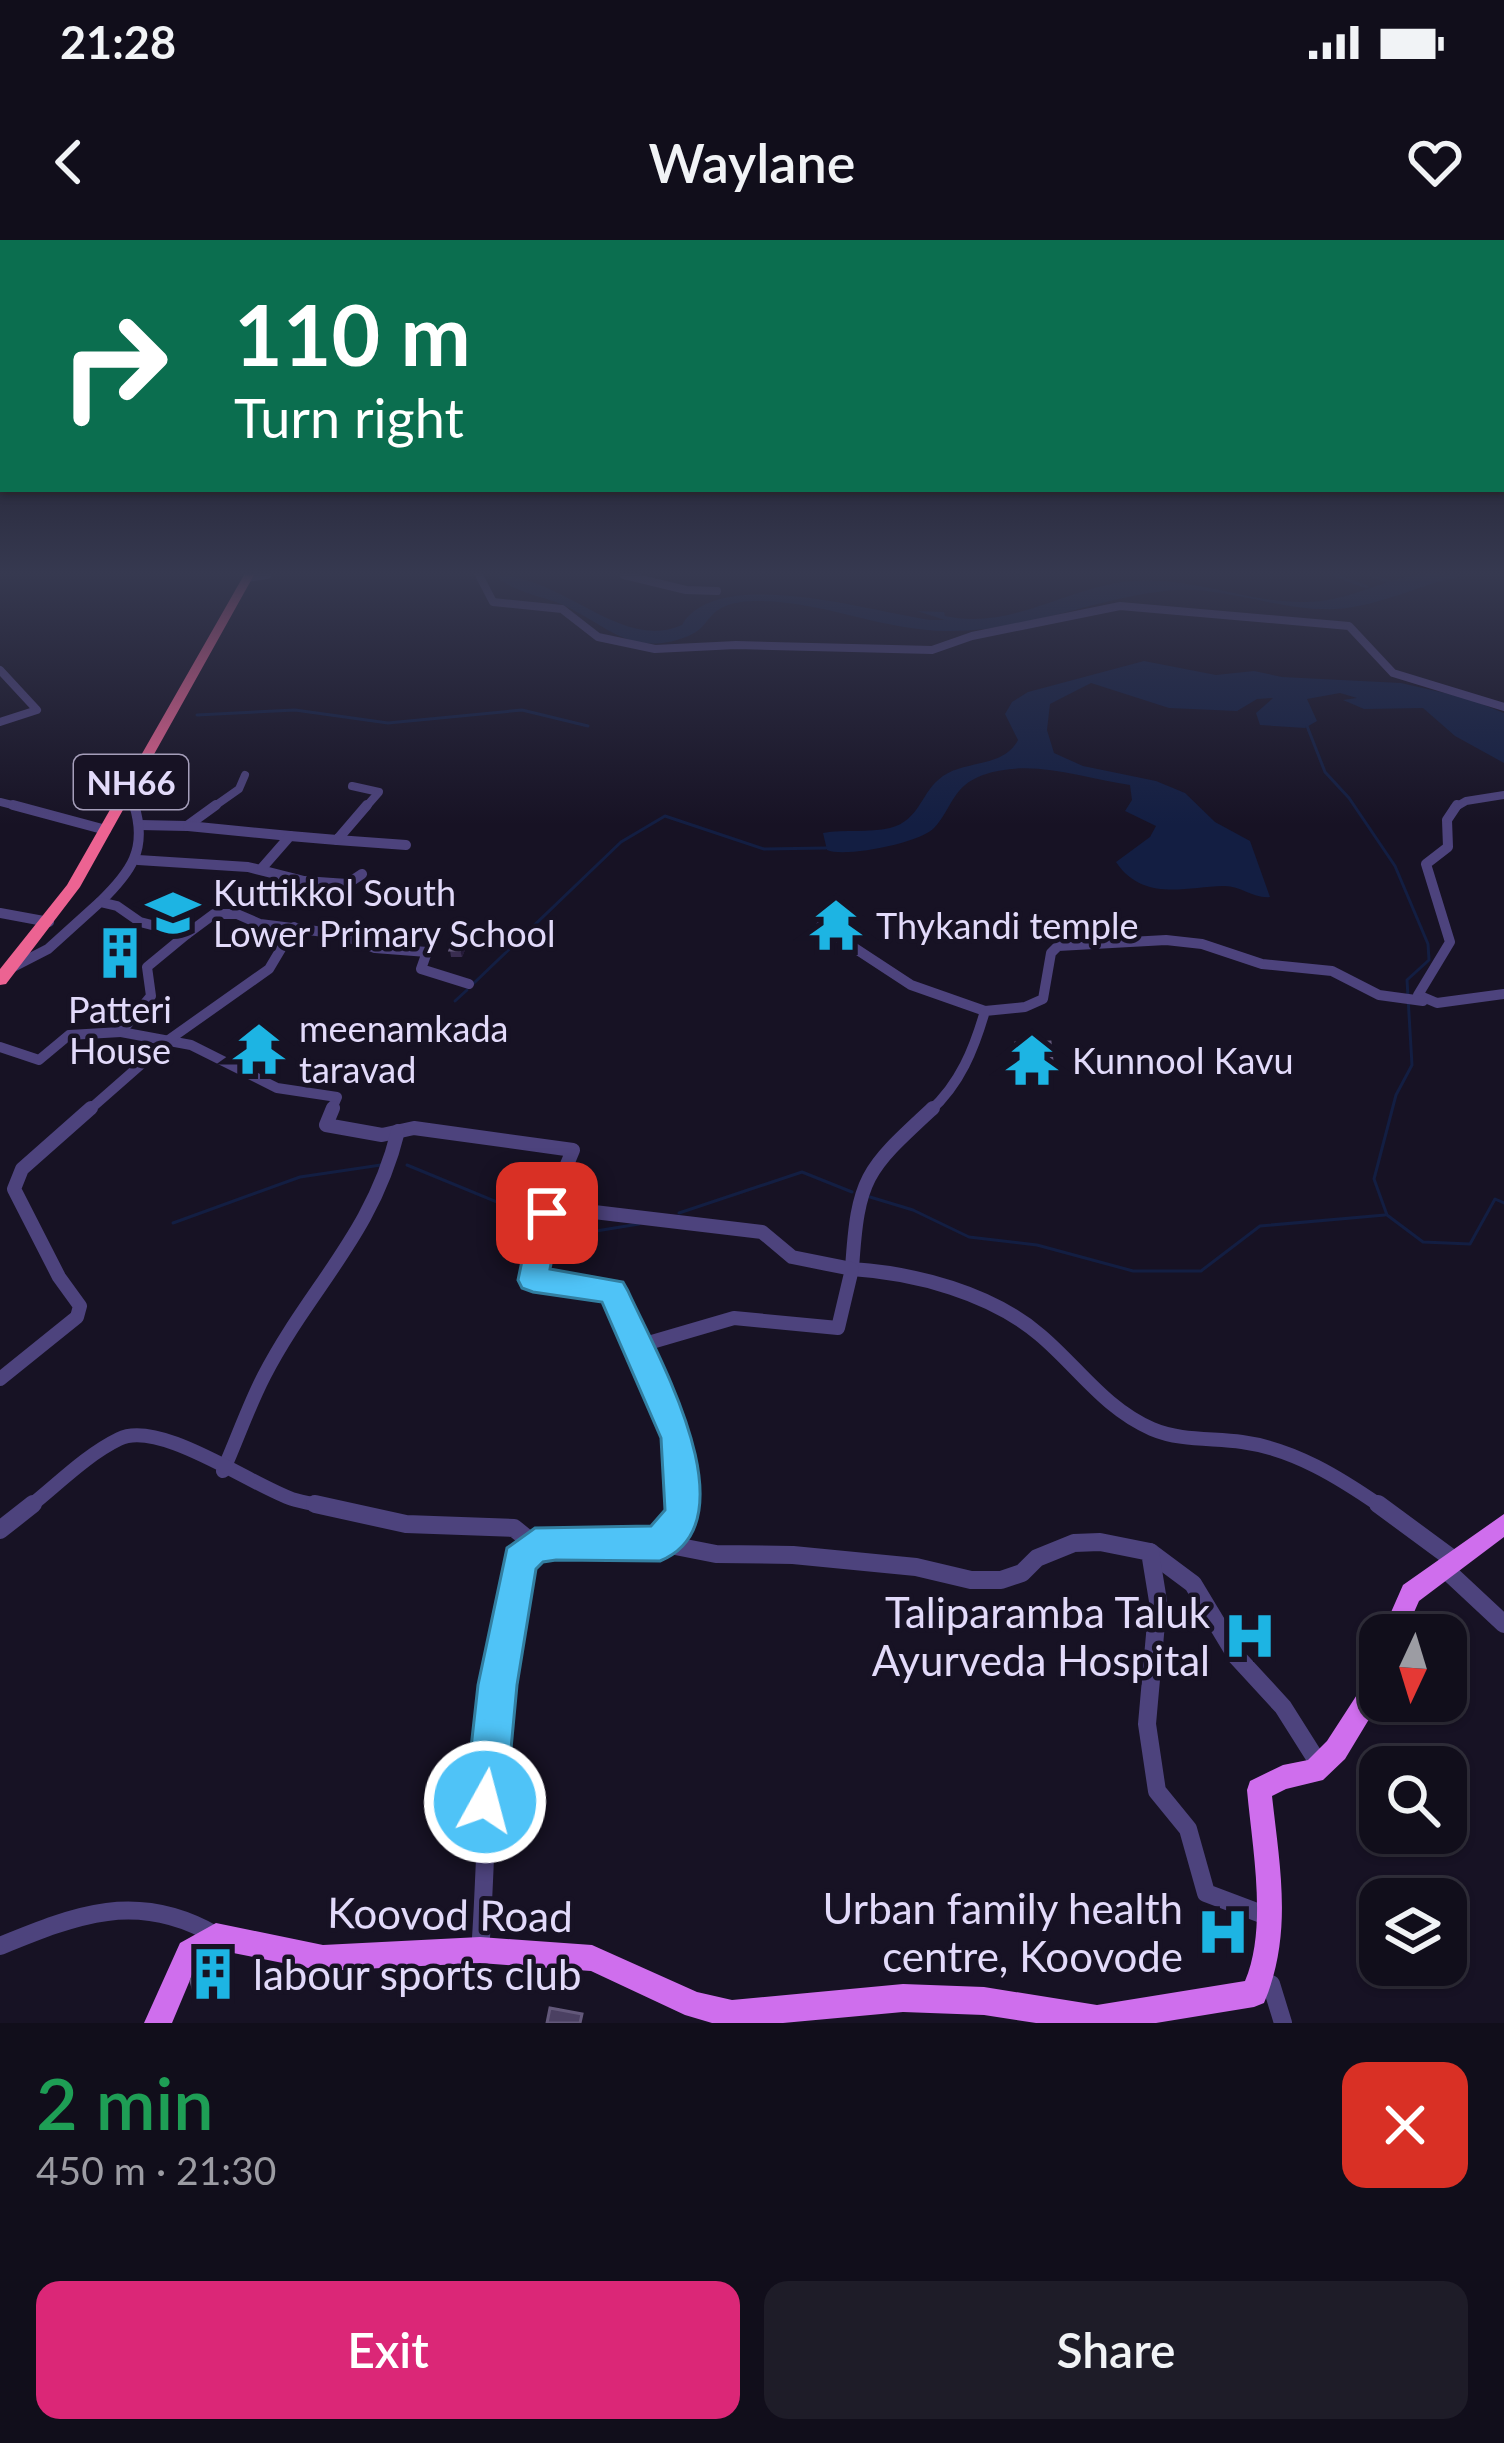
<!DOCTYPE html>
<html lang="en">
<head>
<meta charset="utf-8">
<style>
	:root { --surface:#110e1b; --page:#1e1c28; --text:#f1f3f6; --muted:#9c9ca3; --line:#302e3a; --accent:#db2777 }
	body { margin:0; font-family:Lato,sans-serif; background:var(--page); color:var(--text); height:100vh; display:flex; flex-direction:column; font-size:45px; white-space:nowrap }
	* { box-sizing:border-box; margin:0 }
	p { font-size:39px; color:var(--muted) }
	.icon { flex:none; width:66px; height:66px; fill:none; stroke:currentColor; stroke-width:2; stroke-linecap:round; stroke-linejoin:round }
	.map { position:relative; height:1783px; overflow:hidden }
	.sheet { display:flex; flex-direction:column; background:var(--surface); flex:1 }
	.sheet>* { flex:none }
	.guide { position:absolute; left:0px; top:0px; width:1506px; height:252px; box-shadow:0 3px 9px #0004,0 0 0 3px var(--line); background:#0b6e4f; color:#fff; overflow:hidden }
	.needle { width:78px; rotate:184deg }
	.tools { position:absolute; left:1359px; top:1374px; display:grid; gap:24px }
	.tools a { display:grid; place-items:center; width:108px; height:108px; border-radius:24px; background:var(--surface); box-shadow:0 3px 9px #0004,0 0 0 3px var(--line); font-size:60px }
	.pin { position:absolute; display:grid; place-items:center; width:102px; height:102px; color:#fff; margin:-51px; border-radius:24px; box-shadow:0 6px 18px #0006 }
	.me { position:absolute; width:132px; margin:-66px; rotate:7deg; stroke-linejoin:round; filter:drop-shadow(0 0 9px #0008) }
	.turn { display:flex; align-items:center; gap:42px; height:252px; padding:0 36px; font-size:54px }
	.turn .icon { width:156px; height:156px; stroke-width:2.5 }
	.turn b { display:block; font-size:84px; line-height:102px }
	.round { display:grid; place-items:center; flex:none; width:126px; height:126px; border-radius:24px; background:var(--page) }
	.head { display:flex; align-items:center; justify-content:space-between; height:204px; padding:0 36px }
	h1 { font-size:72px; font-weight:600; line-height:90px; color:#1e9e55 }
	.primary-button { display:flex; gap:24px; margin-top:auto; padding:24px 36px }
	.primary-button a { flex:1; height:138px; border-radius:24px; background:var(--accent); color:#fff; font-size:48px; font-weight:600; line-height:138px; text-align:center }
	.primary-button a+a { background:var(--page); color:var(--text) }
	.status { display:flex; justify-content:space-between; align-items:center; height:84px; padding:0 60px; background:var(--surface); direction:ltr }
	.status svg { height:33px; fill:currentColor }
	header { display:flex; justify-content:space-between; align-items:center; height:156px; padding:0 36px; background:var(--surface); font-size:54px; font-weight:600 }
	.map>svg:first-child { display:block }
	.water { fill:#131e42 }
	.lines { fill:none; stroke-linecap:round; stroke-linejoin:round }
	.stream { stroke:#131e42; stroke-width:3 }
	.minor-far3 { stroke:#4d437d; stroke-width:8 }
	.minor-far2 { stroke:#4d437d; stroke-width:10 }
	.minor-far1 { stroke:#4d437d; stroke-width:14 }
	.minor { stroke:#4d437d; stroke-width:18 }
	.major { fill:#cf6eed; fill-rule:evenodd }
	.highway { fill:#ec6392; fill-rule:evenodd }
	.wall { fill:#392d50 }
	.shaded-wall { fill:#241a37 }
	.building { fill:#4b4062; stroke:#63587a; stroke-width:3 }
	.route { fill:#4fc3f7; stroke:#337fa1; stroke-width:3 }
	.labels { text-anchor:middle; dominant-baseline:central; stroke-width:9; stroke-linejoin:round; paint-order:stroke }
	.shield { fill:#171224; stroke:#a59eba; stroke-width:3 }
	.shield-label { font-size:33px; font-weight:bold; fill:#e2dafa }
	.poi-label { font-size:36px; fill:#e2dafa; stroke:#171224; text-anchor:start }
	.near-poi-label { font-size:42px; fill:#e2dafa; stroke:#171224; text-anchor:end }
	.near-street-label { font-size:42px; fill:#e2dafa; stroke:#171224 }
</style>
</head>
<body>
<div class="status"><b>21:28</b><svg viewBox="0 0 49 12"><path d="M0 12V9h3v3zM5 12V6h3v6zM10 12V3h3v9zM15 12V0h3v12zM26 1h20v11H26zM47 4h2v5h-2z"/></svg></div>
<header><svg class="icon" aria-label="back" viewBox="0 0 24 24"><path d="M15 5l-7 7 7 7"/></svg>Waylane<svg class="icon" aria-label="heart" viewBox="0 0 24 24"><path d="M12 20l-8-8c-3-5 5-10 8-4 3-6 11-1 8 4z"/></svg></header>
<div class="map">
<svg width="1504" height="1783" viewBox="0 0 1504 1783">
	<rect width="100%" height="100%" fill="#171224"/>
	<g class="water">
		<path d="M495,335c68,0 126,77 187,50 35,-61 190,-13 249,-5h14l-28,-9 27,1 1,4c66,15 124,-30 187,-35 62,-5 115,22 173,21 39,0 69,-18 105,-26 20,-4 44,-1 64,-1 -47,4 -88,31 -138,34 -58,3 -114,-25 -171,-18 -72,8 -140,40 -214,40 -67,1 -130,-31 -197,-30 -52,2 -38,25 -68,36 -56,21 -80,-13 -125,-33 -22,-9 -49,-12 -66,-29z"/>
		<path d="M1144,421l72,14 38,-4 28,6 119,6 66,15 37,15v50l-49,-27 -32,-28 -59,1 -21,-9 14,-2 -17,-5 -33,6 10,22 -12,7 -45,-3 -4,-12 17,-15 -16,1 -20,12 -68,-3 -78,-25 -41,21 -3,26 7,23 29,13 73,15 29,12 30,29 35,19 20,56c-16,2 -30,-12 -47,-11 -38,1 -80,16 -107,-24l34,-25 6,-11 -31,-15 7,-11 -2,-15c-49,-7 -98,-27 -147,-10 -31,11 -31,34 -49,53 -14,15 -90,30 -107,22l-4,-17c22,-4 46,0 67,-5 31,-8 30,-36 53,-52 23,-16 60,-8 75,-36l-13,-26 7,-12 16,-10z"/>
	</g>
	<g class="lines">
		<g class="stream">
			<path d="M1335,335l32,12"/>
			<path d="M1369,335l27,9"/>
			<path d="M197,475l98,-5 93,13 134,-13 66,16"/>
			<path d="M1307,486l18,46 24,26 46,68 33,78 1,16 -22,20 5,85 -16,30 -22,84 13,36 36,27 47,2 25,-45 9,4"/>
			<path d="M474,743l147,-141 44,-26 99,33 62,-1"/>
			<path d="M455,761l12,-11"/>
			<path d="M407,925l134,55"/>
			<path d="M870,957l43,13 56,27 68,8 96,26h68l59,-45 125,-11"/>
			<path d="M679,973l123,-41 50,20"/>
			<path d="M173,983l127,-46 81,-12"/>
			<path d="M568,986l28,5 43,-7"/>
		</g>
		<g class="minor-far3">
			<path d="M479,335l14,27 69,7 36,28 57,12 81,-4 196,5 40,-14 148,-30 229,20 44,47 111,34"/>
			<path d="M624,335l62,15 31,1"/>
			<path d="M247,338l20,-3"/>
			<path d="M0,430l37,40 -37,12"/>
			<path d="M352,546l27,6 -14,16"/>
			<path d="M127,550l8,18"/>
			<path d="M0,562l24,6"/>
			<path d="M212,568l27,-19 6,-14"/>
			<path d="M1454,568l12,-7 38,-6"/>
		</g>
		<g class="minor-far2">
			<path d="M13,565l93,25"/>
			<path d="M1457,565l-10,15 1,27 -22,17 24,78 -32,53 19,8 67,-9"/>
			<path d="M140,585l47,1 29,-21"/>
			<path d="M188,586l102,10"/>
			<path d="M337,600l69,5"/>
			<path d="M138,620l110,7 56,14 43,3 15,-10"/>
			<path d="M262,628l28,-32 47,4 30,-35"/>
			<path d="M100,662c31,-30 48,-53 34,-97"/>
			<path d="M0,673l49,9"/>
			<path d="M821,686l90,59 74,26"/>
			<path d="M187,694l27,-20h23l23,10 80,10 35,14 52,4 -6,17 48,15"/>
			<path d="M121,792l70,13 86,43 60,9 -6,14"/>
			<path d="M0,807l39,13 30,-25 52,-3 30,-36 -4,-29 40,-33 -47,-12 -23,-16 -17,-4 -52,47 -37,19"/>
			<path d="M88,871l82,-72 99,-70 25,-42"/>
			<path d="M930,871c30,-27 44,-62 55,-100l40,-4 18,-8 8,-46 7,-7 108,-6 36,4 60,20 70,7 47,24 44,6"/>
		</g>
		<g class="minor-far1">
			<path d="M333,868l-7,17 56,10 32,-7 159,22 -26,63 -14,67 79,11 65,147 5,69"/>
			<path d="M933,868c-67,62 -75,68 -81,161 63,4 139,24 188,66 38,32 64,73 112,94 28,12 60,9 90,13 52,7 98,36 140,65"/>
			<path d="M552,967l210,25 30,25 60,12 -14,59 -104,-10 -96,28"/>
			<path d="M0,1139l77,-62 3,-11 -21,-29 -45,-88 8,-20 69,-61"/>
			<path d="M223,1231c14,-31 25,-64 41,-95 46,-89 109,-142 134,-245"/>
			<path d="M29,1267c28,-22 57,-52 90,-68 40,-20 132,46 173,60 12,4 25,5 37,8"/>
		</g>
		<g class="minor">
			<path d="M315,1264l91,20 108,4 21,17"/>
			<path d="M1378,1264l76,56"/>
			<path d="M0,1290l33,-26"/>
			<path d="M660,1303l23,-28 -1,-11"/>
			<path d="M1150,1312l43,32 44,73 46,50 36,57"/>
			<path d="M1444,1328l60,56"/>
			<path d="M0,1706c76,-31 137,-56 215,-11"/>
			<path d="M480,1710c8,-82 5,-352 55,-405l125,-2 56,11 77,1 123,12 55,13h30l21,-7 15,-15 37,-15 26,-1 50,10 8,49 -11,123 10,67 31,38 18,64 61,23"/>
			<path d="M1261,1741l10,3 12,39"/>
		</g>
		<g class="major">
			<path d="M1504,1274v23l-85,64 -15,34h-23l22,-50z"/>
			<path d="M1380,1417v44l-35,58 -22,21 -37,9 -14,7c8,72 21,138 -8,207l-10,4 -98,16h-120l-52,-8 -81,-3 -120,11h-71l-27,-8 -94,-44 -111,-8 -157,8 -105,-21 -20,11 -26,62h-28l36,-80 36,-20 107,22 157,-8 112,8 105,47 35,8 171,-16 81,3 113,18 148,-24c23,-54 7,-134 2,-191l3,-9 33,-16 25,-5 19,-19 35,-54 10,-26z"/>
		</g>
		<path class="highway" d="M244,335h10l-174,312 -74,97 -6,1v-16l67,-84z"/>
	</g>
	<g class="wall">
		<path d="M468,703l-6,14h-11l-1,-7z"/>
		<path d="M133,706l-15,15 -11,-3 -3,-6z"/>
		<path d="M268,795l2,7 -6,15 -16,-1 -3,-7z"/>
		<path d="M1016,803l36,18 -3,10h-33l-2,-18z"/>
	</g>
	<g class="shaded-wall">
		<path d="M466,696l2,7 -6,14 -2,-7z"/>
		<path d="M129,700l4,6 -15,15 -3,-7z"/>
		<path d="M268,795l2,7 -6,15 -3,-7z"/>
		<path d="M219,1722l5,3 5,19 -27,17 -6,-2z"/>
	</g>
	<g class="building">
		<path d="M455,696h11l-6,14h-10z"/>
		<path d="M118,697l11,3 -14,14 -11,-2z"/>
		<path d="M252,794l16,1 -7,15 -16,-1z"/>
		<path d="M1050,802l2,19h-34l-2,-18z"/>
		<path d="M198,1722h21l4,20 -27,17 -5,-18z"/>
		<path d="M550,1768l32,6 -2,9h-33z"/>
	</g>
	<linearGradient id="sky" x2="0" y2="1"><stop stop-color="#0d0a14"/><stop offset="0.57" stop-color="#363950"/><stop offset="1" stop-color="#363950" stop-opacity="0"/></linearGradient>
	<rect width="1504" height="585" fill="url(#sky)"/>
	<path class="route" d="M547,961l10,4 4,8 -11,56 73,13 5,9c27,60 127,231 32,270l-104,-1 -13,2 -7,7 -19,116 -11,117 -6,15 -15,6 -14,-6 -6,-15 13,-117 29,-137 28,-20 116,-2 14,-16 -4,-72 -59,-136 -69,-10 -11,-4 -4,-8 14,-67 4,-8z"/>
	<defs>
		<g id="school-bare" transform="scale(4.14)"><path d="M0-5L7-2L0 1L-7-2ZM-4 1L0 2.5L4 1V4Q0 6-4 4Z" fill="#1db4e3" stroke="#171224" stroke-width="2.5" paint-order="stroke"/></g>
		<g id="temple-bare" transform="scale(4.14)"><path d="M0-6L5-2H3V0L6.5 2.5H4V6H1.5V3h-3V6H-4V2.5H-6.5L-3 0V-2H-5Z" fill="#1db4e3" stroke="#171224" stroke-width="2.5" paint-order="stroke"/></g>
		<g id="building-bare" transform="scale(4.14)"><path d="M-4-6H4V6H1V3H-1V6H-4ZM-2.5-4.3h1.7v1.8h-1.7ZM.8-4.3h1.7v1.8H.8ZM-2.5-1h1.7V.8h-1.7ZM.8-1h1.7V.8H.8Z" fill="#1db4e3" stroke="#171224" stroke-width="2.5" paint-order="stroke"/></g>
		<g id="hospital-bare" transform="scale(4.14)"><path d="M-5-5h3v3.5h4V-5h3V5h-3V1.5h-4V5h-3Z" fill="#1db4e3" stroke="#171224" stroke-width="2.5" paint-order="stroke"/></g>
	</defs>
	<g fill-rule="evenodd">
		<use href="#school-bare" x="173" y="673"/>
		<use href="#temple-bare" x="836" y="685"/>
		<use href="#building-bare" x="120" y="713"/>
		<use href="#temple-bare" x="259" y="809"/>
		<use href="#temple-bare" x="1032" y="820"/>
		<use href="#hospital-bare" x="1250" y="1396"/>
		<use href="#hospital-bare" x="1223" y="1692"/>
		<use href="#building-bare" x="213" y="1734"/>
	</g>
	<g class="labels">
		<rect class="shield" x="74" y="515" width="114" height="54" rx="9"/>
		<g class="shield-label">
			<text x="131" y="542">NH66</text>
		</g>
		<g class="poi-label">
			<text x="213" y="652">Kuttikkol South<tspan x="213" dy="41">Lower Primary School</tspan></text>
			<text x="876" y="685">Thykandi temple</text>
			<text x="120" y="769" text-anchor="middle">Patteri<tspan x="120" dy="41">House</tspan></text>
			<text x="299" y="788">meenamkada<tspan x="299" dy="41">taravad</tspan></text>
			<text x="1072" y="820">Kunnool Kavu</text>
		</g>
		<g class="near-poi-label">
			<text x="1210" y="1372">Taliparamba Taluk<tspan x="1210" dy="48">Ayurveda Hospital</tspan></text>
			<text x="1183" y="1668">Urban family health<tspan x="1183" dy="48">centre, Koovode</tspan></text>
			<text x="253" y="1734" text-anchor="start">labour sports club</text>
		</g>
		<g class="near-street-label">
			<text transform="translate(450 1674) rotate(1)">Koovod Road</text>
		</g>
	</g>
</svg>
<div class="tools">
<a><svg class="needle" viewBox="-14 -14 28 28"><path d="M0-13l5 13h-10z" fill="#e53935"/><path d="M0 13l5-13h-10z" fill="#9c9ca3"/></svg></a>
<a><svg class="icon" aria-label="search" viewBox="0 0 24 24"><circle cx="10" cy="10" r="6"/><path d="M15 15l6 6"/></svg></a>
<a><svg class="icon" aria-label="layers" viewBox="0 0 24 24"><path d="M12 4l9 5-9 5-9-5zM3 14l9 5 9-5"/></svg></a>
</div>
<div class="pin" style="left:547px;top:973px;background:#d93025"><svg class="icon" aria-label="arrive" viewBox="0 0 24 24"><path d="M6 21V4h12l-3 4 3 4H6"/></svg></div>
<svg class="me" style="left:485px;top:1562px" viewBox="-20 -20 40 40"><circle r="17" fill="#4fc3f7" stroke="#fff" stroke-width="3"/><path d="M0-11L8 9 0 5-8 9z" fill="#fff"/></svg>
<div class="guide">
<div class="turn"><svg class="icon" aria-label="right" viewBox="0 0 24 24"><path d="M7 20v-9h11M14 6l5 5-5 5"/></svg><div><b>110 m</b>Turn right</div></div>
</div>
</div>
<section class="sheet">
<div class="head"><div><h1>2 min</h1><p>450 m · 21:30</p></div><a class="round" style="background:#d93025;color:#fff"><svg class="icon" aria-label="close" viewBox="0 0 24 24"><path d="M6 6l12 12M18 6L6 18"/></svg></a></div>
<div class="primary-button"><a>Exit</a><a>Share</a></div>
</section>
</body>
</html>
